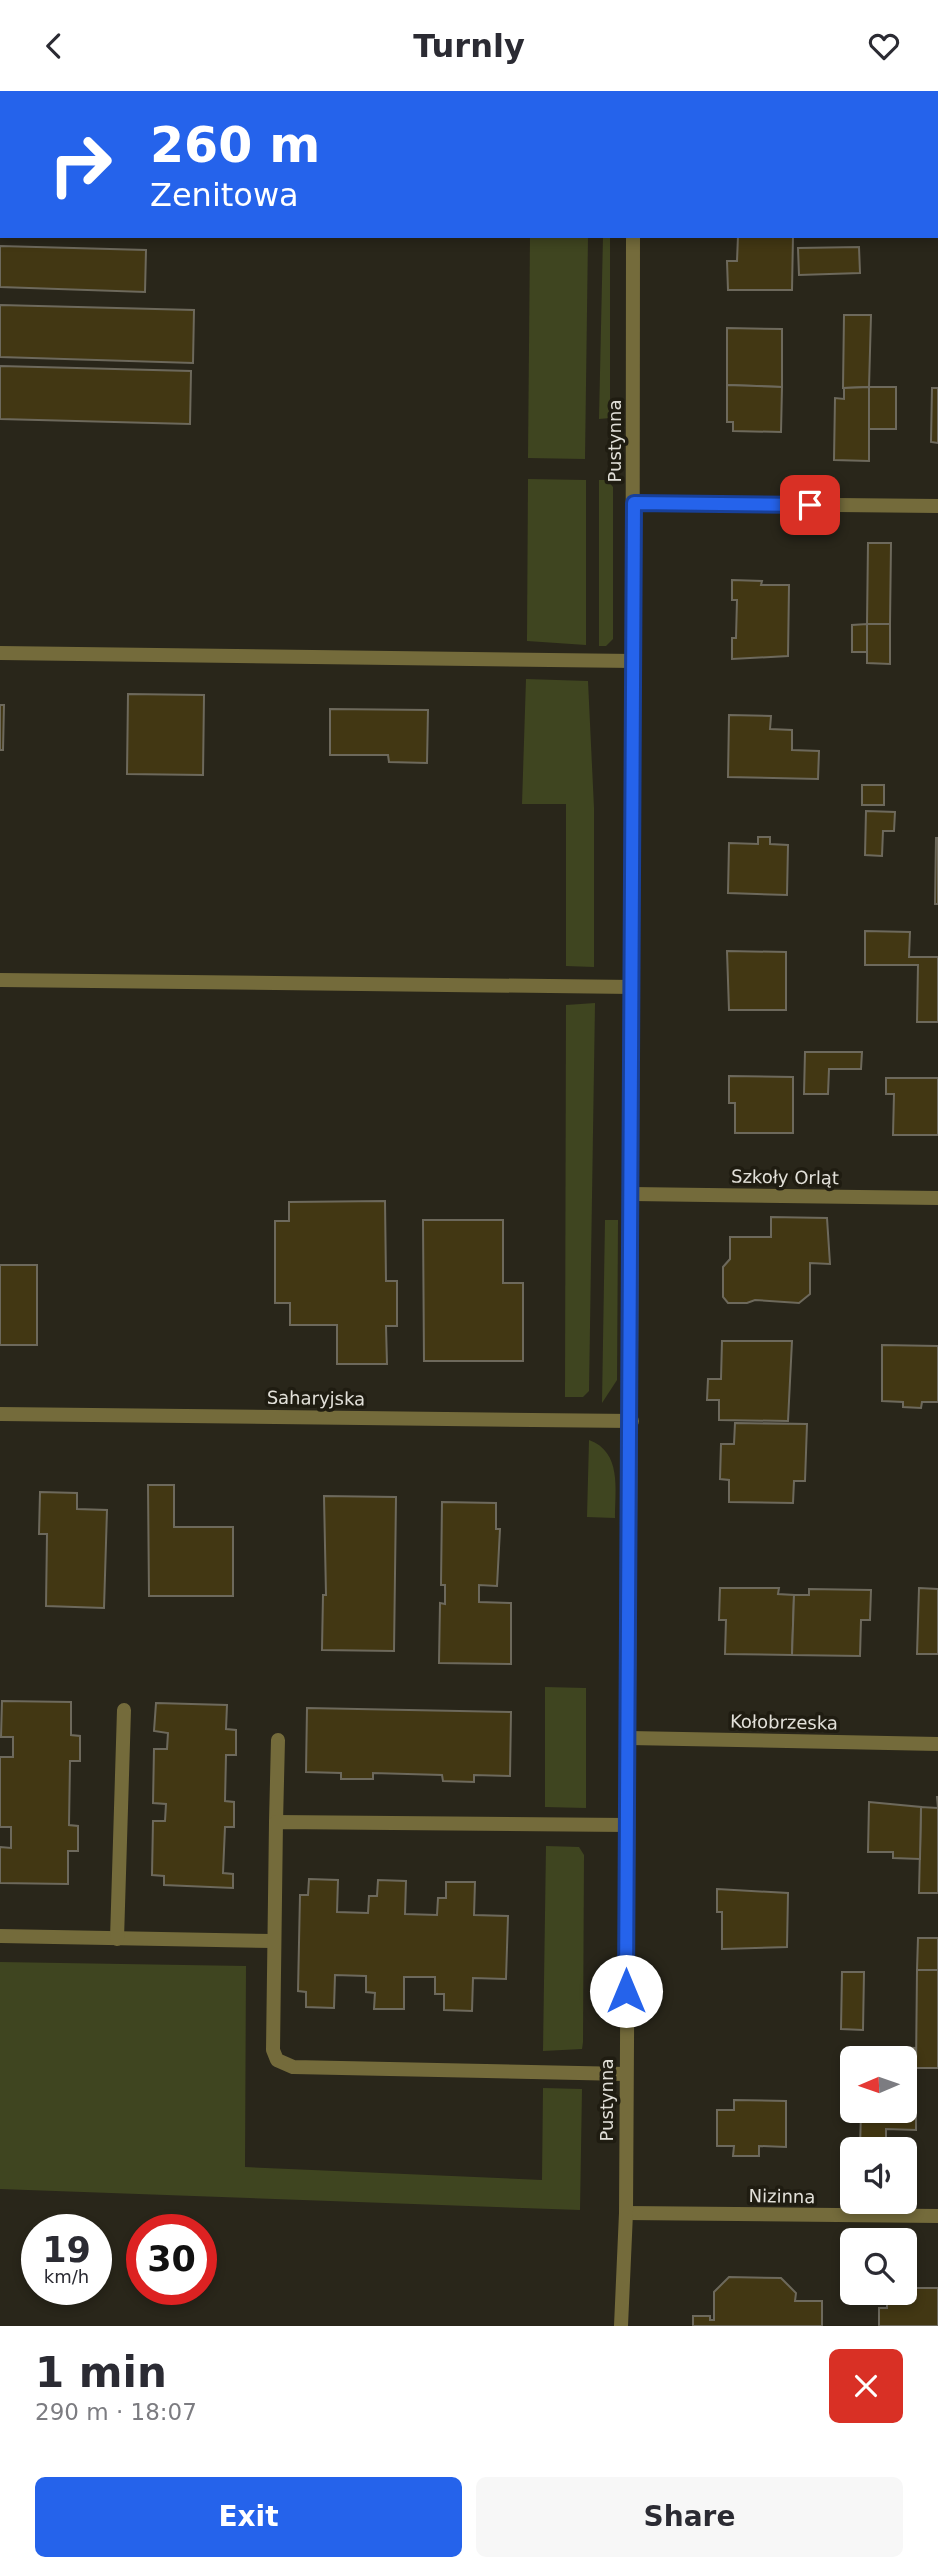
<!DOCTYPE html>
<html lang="en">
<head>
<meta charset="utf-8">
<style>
	:root { --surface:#fff; --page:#f7f7f7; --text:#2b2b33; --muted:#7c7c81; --accent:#2563eb }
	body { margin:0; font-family:"DejaVu Sans",sans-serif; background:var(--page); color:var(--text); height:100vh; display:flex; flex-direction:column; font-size:26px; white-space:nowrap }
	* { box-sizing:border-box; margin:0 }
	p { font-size:23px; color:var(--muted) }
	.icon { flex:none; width:38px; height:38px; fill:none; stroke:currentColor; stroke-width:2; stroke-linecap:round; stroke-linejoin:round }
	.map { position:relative; height:2235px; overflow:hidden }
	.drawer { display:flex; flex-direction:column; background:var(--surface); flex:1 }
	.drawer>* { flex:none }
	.banner { position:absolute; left:0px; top:0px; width:938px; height:147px; box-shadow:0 4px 10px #0003; background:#2563eb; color:#fff; overflow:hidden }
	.needle { width:46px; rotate:268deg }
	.controls { position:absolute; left:840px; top:1955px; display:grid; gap:14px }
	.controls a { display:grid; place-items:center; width:77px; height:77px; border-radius:10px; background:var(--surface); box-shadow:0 4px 10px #0003; font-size:35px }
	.speed { position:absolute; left:21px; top:2123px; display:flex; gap:14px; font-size:35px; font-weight:700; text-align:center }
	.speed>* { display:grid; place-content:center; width:91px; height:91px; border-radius:50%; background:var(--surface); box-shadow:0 4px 10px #0003; line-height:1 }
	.speed small { font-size:18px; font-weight:400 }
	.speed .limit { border:10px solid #d22; background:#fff; color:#111 }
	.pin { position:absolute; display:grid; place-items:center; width:60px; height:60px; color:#fff; margin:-30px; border-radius:14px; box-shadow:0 4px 10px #0006 }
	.me { position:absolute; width:77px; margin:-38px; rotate:0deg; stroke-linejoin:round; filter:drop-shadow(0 0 5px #0008) }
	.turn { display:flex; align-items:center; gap:24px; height:147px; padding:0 35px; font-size:32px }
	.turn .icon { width:91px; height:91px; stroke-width:2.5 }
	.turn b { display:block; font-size:49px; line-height:60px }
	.round { display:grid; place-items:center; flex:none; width:74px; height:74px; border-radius:10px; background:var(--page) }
	.overview { display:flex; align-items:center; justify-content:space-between; height:119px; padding:0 35px }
	h1 { font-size:42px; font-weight:700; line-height:52px }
	.action { display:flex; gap:14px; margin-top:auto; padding:14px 35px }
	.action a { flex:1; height:80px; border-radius:10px; background:var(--accent); color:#fff; font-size:28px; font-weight:700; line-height:80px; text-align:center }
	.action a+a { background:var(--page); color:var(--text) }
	header { display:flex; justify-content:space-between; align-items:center; height:91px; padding:0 35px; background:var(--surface); font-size:32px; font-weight:700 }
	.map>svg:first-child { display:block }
	.green { fill:#3f4520 }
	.building { fill:#423713; stroke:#6d695c; stroke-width:2 }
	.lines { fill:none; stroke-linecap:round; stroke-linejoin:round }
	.lane { stroke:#746b3b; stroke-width:14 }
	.street { stroke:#746b3b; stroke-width:14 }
	.route-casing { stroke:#184099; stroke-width:18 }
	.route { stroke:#2563eb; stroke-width:12 }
	.labels { text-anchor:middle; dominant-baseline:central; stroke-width:7; stroke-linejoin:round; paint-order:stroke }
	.street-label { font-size:18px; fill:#e2e0d9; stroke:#1f1c11 }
</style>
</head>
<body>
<header><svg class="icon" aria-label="back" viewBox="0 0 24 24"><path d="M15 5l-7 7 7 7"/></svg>Turnly<svg class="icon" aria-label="heart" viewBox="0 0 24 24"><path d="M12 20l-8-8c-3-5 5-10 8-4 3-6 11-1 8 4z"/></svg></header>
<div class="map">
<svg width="938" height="2235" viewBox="0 0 938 2235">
	<rect width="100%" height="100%" fill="#29261a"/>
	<g class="green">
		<path d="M530,145h58l-3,223 -57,-1z"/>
		<path d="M603,145h7v182l-11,1z"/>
		<path d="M528,388l58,1v165l-59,-4z"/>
		<path d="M599,389h8l6,7v152l-7,7h-7z"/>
		<path d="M526,588l62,2 6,127v159l-28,-1v-162h-44z"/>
		<path d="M595,912l-6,388 -6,6h-18l1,-392z"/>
		<path d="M605,1129h13l-1,160 -15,23z"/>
		<path d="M589,1349c33,12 26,49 26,78l-28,-1z"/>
		<path d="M545,1596l41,1v120l-41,-1z"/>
		<path d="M546,1755l33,1 5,8 -1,187 -1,7 -39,2z"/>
		<path d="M0,1871l246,4 -1,201 297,13 1,-92 39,1 -2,121 -580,-21z"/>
	</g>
	<g class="building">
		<path d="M738,145h55l-1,54h-64l-1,-29h10z"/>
		<path d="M0,155l146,4 -1,42 -145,-5z"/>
		<path d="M859,156l1,26 -61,2 -1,-27z"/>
		<path d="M0,214l194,5 -1,53 -193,-6z"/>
		<path d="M844,224h27l-2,72 -26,1z"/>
		<path d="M727,237l55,1v58l-55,-2z"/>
		<path d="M0,275l191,5 -1,53 -190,-5z"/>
		<path d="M727,294l55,2 -1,45 -48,-1v-9h-6z"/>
		<path d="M869,296v74l-35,-1 1,-62 9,1v-11z"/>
		<rect x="869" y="296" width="27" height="42"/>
		<path d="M932,297h6v55l-7,-1z"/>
		<path d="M868,452h23l-1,81h-23z"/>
		<path d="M732,489l30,1 -1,4h28l-1,71 -56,3v-21h4l1,-38h-5z"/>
		<path d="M867,533h23v40l-23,-1z"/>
		<path d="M867,533v28h-15v-27z"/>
		<path d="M128,603l76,1 -1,80 -76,-1z"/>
		<path d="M0,614h4l-1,45h-3z"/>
		<path d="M330,618l98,1 -1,53 -38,-1 -1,-7h-58z"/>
		<path d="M729,624l42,1 -1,13 22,1v20l27,1 -1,28 -90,-2z"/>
		<rect x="862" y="694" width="22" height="20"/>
		<path d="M866,720l29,1 -1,19h-11l-1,25 -17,-1z"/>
		<path d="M758,746h12v7l18,1 -1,50 -59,-2 1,-50 29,1z"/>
		<path d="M936,747h2v66h-3z"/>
		<path d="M865,840l45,1 -1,25h29v65h-21l1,-57h-53z"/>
		<path d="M727,860l59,1v58h-57z"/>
		<path d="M805,961h57l-1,17h-32l-1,25h-24z"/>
		<path d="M729,985l64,1v56h-58v-30h-6z"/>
		<path d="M886,987h52v57h-45l1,-41h-8z"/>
		<path d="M385,1110l1,80h11v45h-11l1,38h-50v-39h-47v-22h-15v-82h14v-19z"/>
		<path d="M771,1126l56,1 3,46 -20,-1v31l-11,9 -44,-3 -8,3h-19l-5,-6v-30l7,-8v-22h41z"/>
		<path d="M423,1129h80v63h20v78h-99z"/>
		<rect x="0" y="1174" width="37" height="80"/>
		<path d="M722,1250h70l-4,80 -69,-1v-20h-12l1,-21h13z"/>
		<path d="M882,1254l56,1v56h-16l-1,6 -18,-1v-5l-21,-1z"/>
		<path d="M735,1332l72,1 -2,57h-11l-1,22 -64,-1v-22l-9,-1 1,-35h13z"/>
		<path d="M148,1394h26v42h59v69h-84z"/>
		<path d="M40,1401l37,1v16l30,1 -3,98 -58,-2 1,-72h-8z"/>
		<path d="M324,1405l72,1 -2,154 -72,-1 1,-55h3z"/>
		<path d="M442,1411l54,1v26h4l-3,57 -18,-1v17l32,1v61l-72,-1 1,-60 5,1v-19h-4z"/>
		<path d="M720,1497h59l-1,6 16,1 -2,60 -67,-1 1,-34h-7z"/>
		<path d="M919,1497l19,1v65h-21z"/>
		<path d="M809,1498l62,1 -1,30h-9l-1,36 -68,-1 2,-60h15z"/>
		<path d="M2,1610l69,1v33l9,1v25h-10l-1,64 9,1v25h-10v33l-68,-1v-36l11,1v-21h-11v-70h13v-20h-12z"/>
		<path d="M156,1612l71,2 -1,24 10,1v25h-10l-1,46 9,1v25h-9l-2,46 10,1v14l-69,-3v-9l-12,-1 1,-54h12l1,-17 -13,-1 1,-54h13l1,-16 -14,-2z"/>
		<path d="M307,1617l204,4 -1,64 -36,-1v7l-31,-1 -1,-6 -69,-2v6h-32v-6l-35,-1z"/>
		<path d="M937,1706h1v96h-19l2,-86 17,1z"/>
		<path d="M869,1711l52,5 -1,52 -27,-1v-6h-25z"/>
		<path d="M309,1788l29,1 -1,32 31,1 1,-17h8l1,-16 28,1 -1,33 32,1 1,-17h8v-16h29l-1,33 34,1 -2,63 -33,-1 -1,33 -28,-1v-16h-9v-17h-31v32h-30l1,-16 -9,-1v-16l-31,-1 -1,33 -28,-1v-15l-8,-1 2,-96h8z"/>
		<path d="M717,1798l71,4 -1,54 -65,2v-37h-5z"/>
		<path d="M918,1847h20v32h-21z"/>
		<path d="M917,1879h21v98h-22z"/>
		<path d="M842,1881h22l-1,58 -22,-1z"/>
		<path d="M883,1956l33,1v82l-30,-1v20h-26l1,-38h44v-53h-22z"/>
		<path d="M734,2009l52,1v46l-27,-1v10h-26l1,-10h-17v-36h17z"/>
		<path d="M729,2186l52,1 15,15 -1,8h27v25h-129v-10h17v4h4v-28z"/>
		<path d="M905,2197h33v38h-59v-18h8v-15h18z"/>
	</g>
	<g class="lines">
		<g class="lane">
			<path d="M0,29h2"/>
			<path d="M0,562l634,8"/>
			<path d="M0,889l633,7"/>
			<path d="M276,1731l2,-82"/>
			<path d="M0,1845l273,5"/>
			<path d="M117,1848l7,-229"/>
			<path d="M626,1983l-333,-7 -16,-7 -4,-10 3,-228 351,3"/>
		</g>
		<g class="street">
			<path d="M632,0v2"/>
			<path d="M634,412l304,3"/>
			<path d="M632,1103l306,4"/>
			<path d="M0,1323l632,7"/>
			<path d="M629,1647l309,6"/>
			<path d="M626,2122l312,3"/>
			<path d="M621,2235l5,-113 6,-1019 1,-958"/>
		</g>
	</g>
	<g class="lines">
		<g class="route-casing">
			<path id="route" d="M626,1900l8,-1488 176,2"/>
		</g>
		<use href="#route" class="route"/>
	</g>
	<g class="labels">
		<g class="street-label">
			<text transform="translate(614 350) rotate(-90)">Pustynna</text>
			<text transform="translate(785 1086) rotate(1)">Szkoły Orląt</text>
			<text transform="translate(316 1307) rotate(1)">Saharyjska</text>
			<text transform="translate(784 1631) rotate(1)">Kołobrzeska</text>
			<text transform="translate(606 2009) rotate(-90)">Pustynna</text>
			<text transform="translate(782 2105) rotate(1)">Nizinna</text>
		</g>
	</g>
</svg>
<div class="controls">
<a><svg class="needle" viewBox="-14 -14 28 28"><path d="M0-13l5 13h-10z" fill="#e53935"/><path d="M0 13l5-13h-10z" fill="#7c7c81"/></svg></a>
<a><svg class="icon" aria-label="sound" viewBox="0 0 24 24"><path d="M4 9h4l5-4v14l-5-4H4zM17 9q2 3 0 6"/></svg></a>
<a><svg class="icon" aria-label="search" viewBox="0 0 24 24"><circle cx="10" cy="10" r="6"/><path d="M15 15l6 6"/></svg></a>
</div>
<div class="speed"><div>19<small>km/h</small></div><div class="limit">30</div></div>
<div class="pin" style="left:810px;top:414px;background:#d93025"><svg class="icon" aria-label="arrive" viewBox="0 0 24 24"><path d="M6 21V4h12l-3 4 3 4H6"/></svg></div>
<svg class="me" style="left:626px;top:1900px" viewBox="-20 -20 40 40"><circle r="19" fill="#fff"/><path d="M0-13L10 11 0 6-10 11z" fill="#2563eb"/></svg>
<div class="banner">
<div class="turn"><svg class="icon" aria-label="right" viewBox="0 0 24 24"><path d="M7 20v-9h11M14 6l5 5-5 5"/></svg><div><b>260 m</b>Zenitowa</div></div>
</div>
</div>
<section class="drawer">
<div class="overview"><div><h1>1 min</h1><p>290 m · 18:07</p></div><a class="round" style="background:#d93025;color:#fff"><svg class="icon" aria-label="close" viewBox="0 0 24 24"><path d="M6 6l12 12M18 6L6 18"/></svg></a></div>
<div class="action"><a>Exit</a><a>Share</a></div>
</section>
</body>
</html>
